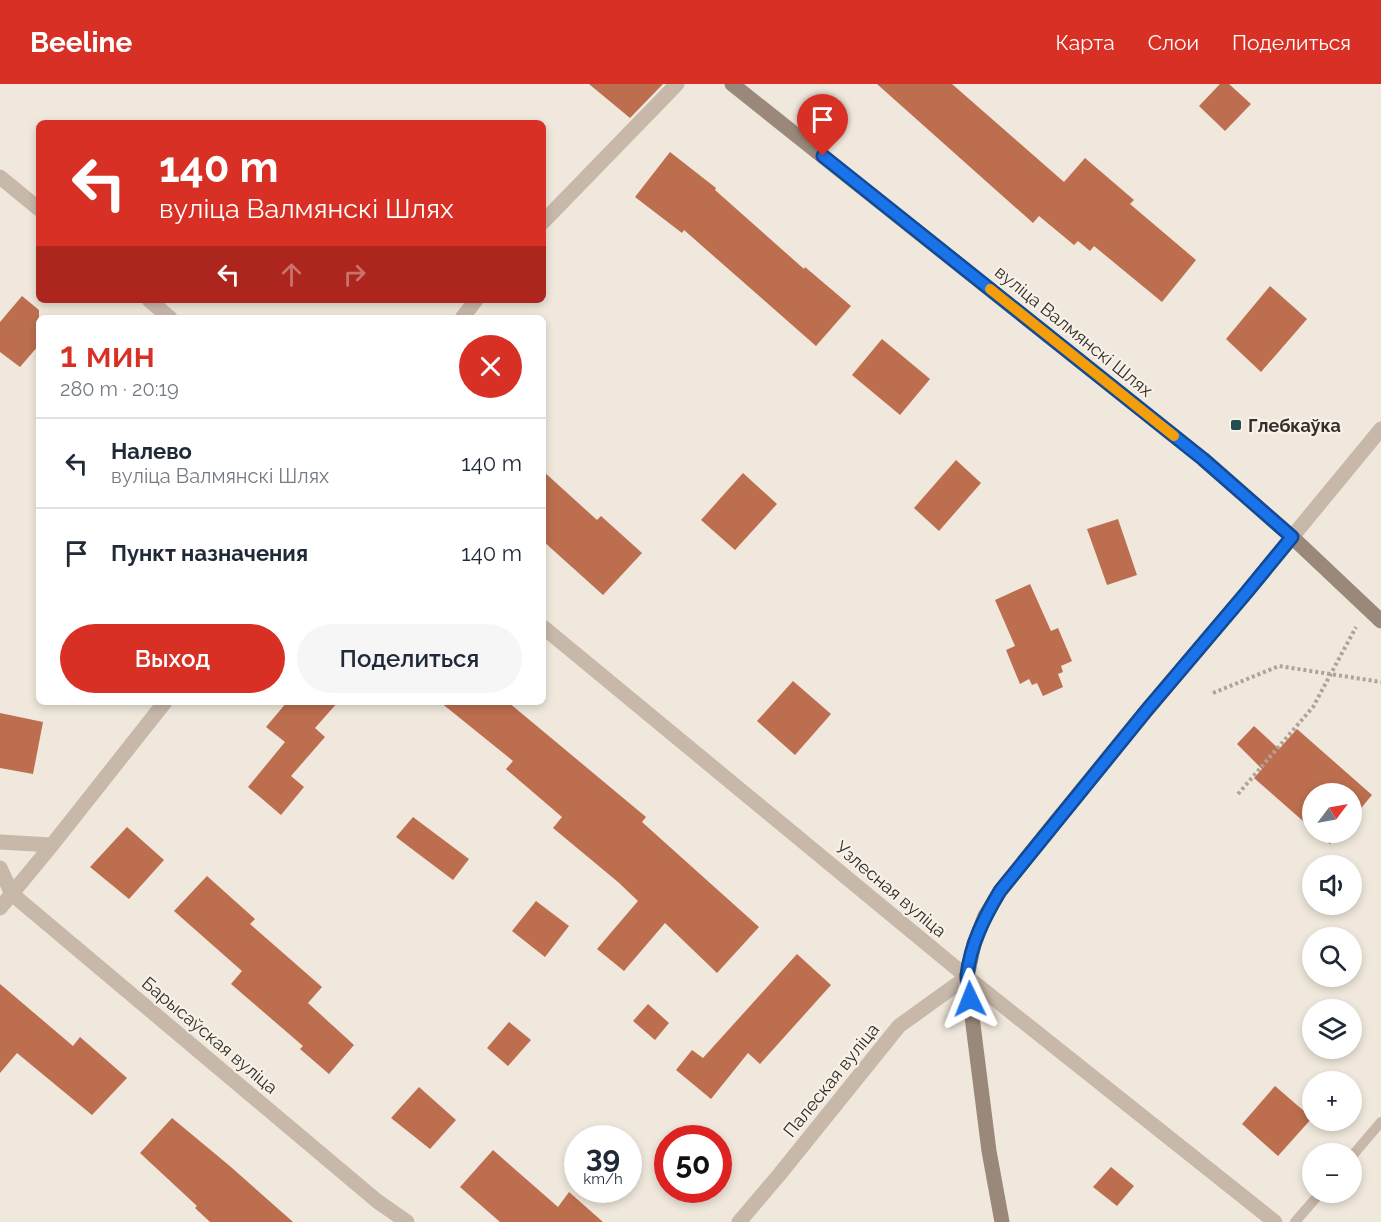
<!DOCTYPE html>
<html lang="ru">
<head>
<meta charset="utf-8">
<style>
	:root { --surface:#fff; --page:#f6f6f7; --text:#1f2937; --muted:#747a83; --line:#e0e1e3; --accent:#d93025 }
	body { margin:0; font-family:Raleway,sans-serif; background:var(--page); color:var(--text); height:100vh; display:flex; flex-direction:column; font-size:22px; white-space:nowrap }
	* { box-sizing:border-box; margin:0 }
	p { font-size:20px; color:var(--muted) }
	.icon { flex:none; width:33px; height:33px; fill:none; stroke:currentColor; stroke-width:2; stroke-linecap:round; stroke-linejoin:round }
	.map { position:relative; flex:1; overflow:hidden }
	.panel { position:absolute; left:36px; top:231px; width:510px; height:390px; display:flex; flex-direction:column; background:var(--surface); border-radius:9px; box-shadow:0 3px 9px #0003 }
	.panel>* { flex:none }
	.guide { position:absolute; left:36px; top:36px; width:510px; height:183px; border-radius:9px; box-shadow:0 3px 9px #0003; background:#d93025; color:#fff; overflow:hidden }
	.needle { width:39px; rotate:58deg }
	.tools { position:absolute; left:1302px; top:699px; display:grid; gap:12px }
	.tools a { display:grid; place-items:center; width:60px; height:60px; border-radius:50%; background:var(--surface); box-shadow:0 3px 9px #0003; font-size:30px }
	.speed { position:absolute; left:564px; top:1041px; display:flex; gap:12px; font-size:30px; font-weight:700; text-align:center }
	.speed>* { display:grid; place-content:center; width:78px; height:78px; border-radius:50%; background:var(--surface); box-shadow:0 3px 9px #0003; line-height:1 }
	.speed small { font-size:15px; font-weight:400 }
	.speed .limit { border:9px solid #d22; background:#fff; color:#111 }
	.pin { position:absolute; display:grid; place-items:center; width:51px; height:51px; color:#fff; margin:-62px -26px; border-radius:50% 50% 50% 0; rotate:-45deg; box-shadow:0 0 6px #0007 }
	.pin .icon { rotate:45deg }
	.me { position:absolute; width:66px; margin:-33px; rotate:358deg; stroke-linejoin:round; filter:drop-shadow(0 0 4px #0008) }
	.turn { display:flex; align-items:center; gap:21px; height:126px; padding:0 24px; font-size:27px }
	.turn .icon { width:78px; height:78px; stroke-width:2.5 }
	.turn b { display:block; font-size:42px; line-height:51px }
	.lanes { display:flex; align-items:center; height:57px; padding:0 24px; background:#0003; justify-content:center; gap:30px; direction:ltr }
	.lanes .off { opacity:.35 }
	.round { display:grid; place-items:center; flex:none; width:63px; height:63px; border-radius:32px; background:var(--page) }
	.summary { display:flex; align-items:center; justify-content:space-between; height:102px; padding:0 24px }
	h1 { font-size:36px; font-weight:600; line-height:45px; color:var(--accent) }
	.primary-button { display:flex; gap:12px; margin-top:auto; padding:12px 24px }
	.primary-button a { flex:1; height:69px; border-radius:36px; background:var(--accent); color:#fff; font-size:24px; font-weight:600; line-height:69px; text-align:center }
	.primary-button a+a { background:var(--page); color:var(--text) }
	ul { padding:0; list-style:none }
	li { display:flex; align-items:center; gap:18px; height:90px; padding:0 24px; border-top:2px solid var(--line) }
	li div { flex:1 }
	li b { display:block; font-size:22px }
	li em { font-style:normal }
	header { display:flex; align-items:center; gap:36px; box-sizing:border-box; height:84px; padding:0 30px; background:var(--accent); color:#fff }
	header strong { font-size:28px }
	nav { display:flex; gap:33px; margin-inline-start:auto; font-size:21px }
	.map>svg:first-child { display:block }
	.building { fill:#bc6e4f }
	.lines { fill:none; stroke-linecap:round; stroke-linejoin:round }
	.path { stroke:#b2a294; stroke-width:4; stroke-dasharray:3 3; stroke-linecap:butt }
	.lane { stroke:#c7b8a9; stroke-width:10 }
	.street { stroke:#c7b8a9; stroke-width:15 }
	.secondary { stroke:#9a887b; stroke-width:15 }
	.route-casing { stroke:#114b97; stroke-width:15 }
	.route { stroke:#1a73e8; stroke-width:10 }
	.slow { stroke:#f59e0b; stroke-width:10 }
	.poi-dot { fill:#224d53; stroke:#f8f1e8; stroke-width:2 }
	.labels { text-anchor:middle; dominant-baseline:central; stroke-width:4.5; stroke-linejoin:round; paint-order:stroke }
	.street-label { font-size:18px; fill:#352d28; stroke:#f8f1e8 }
	.poi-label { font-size:18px; font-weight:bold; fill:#352d28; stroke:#f8f1e8; text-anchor:start }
</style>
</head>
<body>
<header>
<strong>Beeline</strong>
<nav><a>Карта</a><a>Слои</a><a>Поделиться</a></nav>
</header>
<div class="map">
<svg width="1381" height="1138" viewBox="0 0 1381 1138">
	<rect width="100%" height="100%" fill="#f0e8dc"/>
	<g class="building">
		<path d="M589,0h74l-33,34z"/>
		<path d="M877,0h75l112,98 21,-24 49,42 -4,4 66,56 -34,42 -68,-56 -4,5 -12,-10 -4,4 -35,-29 -6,7z"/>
		<path d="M1220,0h9l22,20 -26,27 -26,-25z"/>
		<path d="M670,68l46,36 -1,2 89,79 1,-2 46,39 -35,40 -132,-116 -2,3 -47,-36z"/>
		<path d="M1270,202l37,33 -46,53 -35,-33z"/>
		<path d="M22,212l17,14v35l-19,22 -20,-15v-30z"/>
		<path d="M882,255l48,40 -30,36 -48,-40z"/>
		<path d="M956,376l25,23 -42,48 -25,-23z"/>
		<path d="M543,387l54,49 4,-4 41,37 -39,42 -60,-54z"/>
		<path d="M743,389l34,31 -42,46 -34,-30z"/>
		<path d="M1118,435l19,56 -30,10 -20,-56z"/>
		<path d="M1030,500l21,47 7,-3 14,33 -11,5 2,6 -5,2 5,13 -20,9 -6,-13 -5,2 -3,-6 -9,5 -14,-34 9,-4 -20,-46z"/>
		<path d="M793,597l38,33 -36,41 -38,-34z"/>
		<path d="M287,618h51l-23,26 10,9 -34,39 13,11 -23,28 -33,-28 37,-45 -19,-15z"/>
		<path d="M440,618h68l138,115 -4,5 117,105 -42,46 -52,-50 -41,48 -27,-22 41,-48 -20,-19 -65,-54 9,-11 -56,-48 7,-8z"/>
		<path d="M0,629l43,9 -10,52 -33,-6z"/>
		<path d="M1254,642l25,23 18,-20 75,66 -20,24v-25h-40v35l-58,-51 8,-9 -25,-25z"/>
		<path d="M413,733l56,42 -16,21 -57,-43z"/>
		<path d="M127,743l37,33 -35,39 -39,-32z"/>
		<path d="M1316,748h23l-9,12z"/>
		<path d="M207,792l48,43 -5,5 72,63 -14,16 46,42 -25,29 -29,-25 3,-3 -72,-62 11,-13 -68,-60z"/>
		<path d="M536,817l33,25 -24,31 -33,-26z"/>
		<path d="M797,870l34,31 -71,79 -12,-11 -37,46 -35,-29 16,-20 11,8z"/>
		<path d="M0,900l73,62 7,-9 47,41 -35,37 -75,-62 -17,20z"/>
		<path d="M648,920l21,19 -14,17 -22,-19z"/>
		<path d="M509,938l22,18 -23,26 -21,-18z"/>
		<path d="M1275,1002l37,32 -34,38 -36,-32z"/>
		<path d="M419,1003l37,33 -26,29 -39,-31z"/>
		<path d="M172,1034l59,49 62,55h-83l-15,-14 2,-2 -57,-53z"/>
		<path d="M493,1066l65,57 11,-15 34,30h-103l-40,-35z"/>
		<path d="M1111,1083l23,19 -17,20 -24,-19z"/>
	</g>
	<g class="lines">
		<g class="path">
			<path d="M1213,609l66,-27 102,16"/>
			<path d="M1238,710l75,-87 43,-80"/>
		</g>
		<g class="lane">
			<path d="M1352,1072l29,-34"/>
			<path d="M1295,1138l26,-30"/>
		</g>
		<g class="street">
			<path d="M0,93l39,32"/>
			<path d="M543,138l134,-138"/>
			<path d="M149,216l21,18"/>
			<path d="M462,234l14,-18"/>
			<path d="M1292,453l89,-108"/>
			<path d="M543,543l424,350 308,245"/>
			<path d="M0,758l52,3"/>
			<path d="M0,784l12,26 365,307 30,21"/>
			<path d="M0,824l52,-63 113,-143"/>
			<path d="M739,1138l40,-47 120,-149 68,-49"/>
		</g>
		<g class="secondary">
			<path d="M732,0l471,375 89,78 89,84"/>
			<path d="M1002,1138l-13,-71 -22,-174 7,-33 11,-28 15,-25 45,-56 101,-124 100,-118 46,-56"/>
		</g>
	</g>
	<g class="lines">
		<g class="route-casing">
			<path id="route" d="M823,72l380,303 89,78 -46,56 -100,118 -146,180c-16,27 -29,52 -33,84 0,8 2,16 3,24"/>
		</g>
		<use href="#route" class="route"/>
		<path class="slow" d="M990,205l184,147"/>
	</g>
	<rect class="poi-dot" x="1230" y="335" width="12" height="12" rx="3"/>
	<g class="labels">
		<g class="street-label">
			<text transform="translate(1074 247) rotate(39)">вуліца Валмянскі Шлях</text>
			<text transform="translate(891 805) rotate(40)">Узлесная вуліца</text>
			<text transform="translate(210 951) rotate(40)">Барысаўская вуліца</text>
			<text transform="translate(831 996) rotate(-51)">Палеская вуліца</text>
		</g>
		<g class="poi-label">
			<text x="1248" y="341">Глебкаўка</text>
		</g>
	</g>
</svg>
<div class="tools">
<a><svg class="needle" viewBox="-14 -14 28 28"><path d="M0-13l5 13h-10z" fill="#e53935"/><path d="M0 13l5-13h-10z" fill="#747a83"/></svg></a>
<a><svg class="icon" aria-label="sound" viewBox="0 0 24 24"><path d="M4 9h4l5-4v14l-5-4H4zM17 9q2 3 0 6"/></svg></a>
<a><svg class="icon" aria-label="search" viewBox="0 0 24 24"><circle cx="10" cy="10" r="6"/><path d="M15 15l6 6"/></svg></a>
<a><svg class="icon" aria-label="layers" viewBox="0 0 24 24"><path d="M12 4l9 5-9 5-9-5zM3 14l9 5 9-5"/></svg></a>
<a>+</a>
<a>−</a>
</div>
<div class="speed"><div>39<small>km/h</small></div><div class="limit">50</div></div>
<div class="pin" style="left:823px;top:72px;background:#d93025"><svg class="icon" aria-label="arrive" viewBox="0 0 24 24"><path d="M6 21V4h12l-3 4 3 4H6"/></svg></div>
<svg class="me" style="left:970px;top:915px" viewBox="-20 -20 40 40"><path d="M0-17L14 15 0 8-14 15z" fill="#1a73e8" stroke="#fff" stroke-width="4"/></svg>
<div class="guide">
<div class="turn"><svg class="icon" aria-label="left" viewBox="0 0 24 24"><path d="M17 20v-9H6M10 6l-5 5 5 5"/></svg><div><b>140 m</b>вуліца Валмянскі Шлях</div></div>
<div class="lanes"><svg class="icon" aria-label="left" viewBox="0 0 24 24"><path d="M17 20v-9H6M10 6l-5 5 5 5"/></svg><svg class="icon off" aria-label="ahead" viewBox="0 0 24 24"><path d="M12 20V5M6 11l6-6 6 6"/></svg><svg class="icon off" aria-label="right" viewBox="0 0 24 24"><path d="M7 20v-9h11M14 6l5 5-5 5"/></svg></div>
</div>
<section class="panel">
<div class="summary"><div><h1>1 мин</h1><p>280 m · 20:19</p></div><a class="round" style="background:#d93025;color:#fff"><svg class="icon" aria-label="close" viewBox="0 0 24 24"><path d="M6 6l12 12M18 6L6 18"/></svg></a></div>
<ul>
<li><svg class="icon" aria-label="left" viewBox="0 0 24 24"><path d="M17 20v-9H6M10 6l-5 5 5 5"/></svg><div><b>Налево</b><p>вуліца Валмянскі Шлях</p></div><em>140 m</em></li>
<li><svg class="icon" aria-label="arrive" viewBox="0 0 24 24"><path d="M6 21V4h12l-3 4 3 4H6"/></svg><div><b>Пункт назначения</b></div><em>140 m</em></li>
</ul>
<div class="primary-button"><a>Выход</a><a>Поделиться</a></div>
</section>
</div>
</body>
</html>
